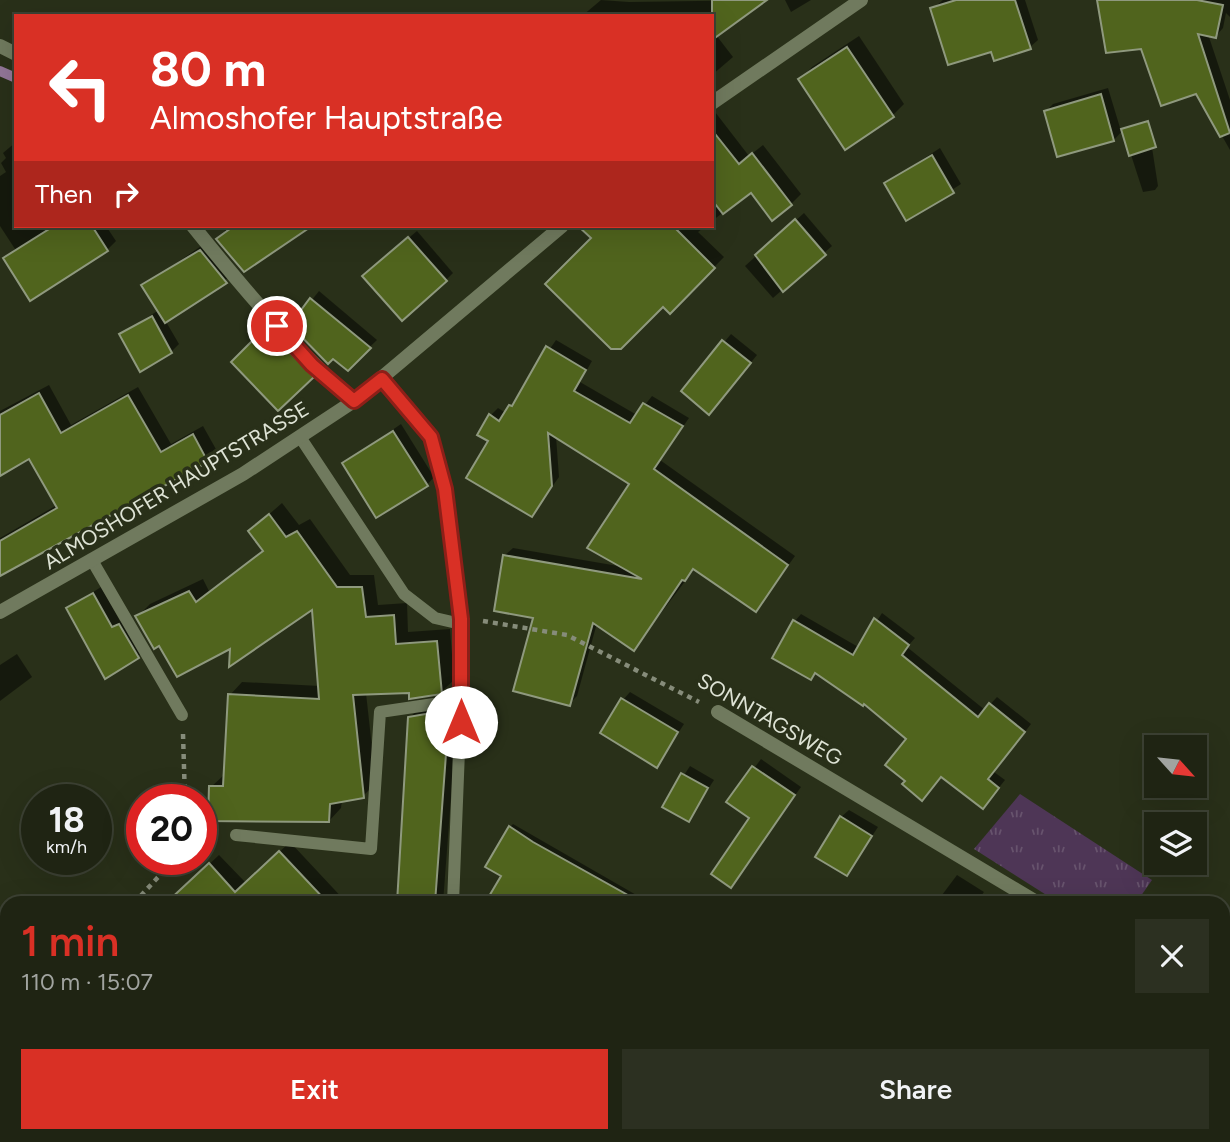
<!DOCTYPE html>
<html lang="en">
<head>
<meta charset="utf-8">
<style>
	:root { --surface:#1f2413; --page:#2c3021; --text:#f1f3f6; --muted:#a1a4a0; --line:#3c4133; --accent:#d93025 }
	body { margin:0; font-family:Figtree,sans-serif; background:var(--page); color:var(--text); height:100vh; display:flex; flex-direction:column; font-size:26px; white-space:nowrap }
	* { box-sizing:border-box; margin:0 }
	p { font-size:23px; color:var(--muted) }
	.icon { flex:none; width:38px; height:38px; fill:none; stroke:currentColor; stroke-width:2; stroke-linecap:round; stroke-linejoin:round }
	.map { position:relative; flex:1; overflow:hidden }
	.panel { position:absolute; left:0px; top:896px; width:1230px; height:247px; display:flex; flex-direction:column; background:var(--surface); border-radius:21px 21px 0 0; box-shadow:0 7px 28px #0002,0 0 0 2px var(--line) }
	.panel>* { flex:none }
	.hud { position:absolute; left:14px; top:14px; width:700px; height:214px; border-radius:0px; box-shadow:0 7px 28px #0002,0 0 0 2px var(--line); background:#d93025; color:#fff; overflow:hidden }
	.needle { width:46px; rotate:117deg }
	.controls { position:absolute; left:1144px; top:735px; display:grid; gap:14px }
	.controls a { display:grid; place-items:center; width:63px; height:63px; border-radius:0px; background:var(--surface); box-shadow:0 7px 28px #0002,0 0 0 2px var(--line); font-size:35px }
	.speed { position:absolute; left:21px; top:784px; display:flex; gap:14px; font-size:35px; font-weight:700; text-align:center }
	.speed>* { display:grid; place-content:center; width:91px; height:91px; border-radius:50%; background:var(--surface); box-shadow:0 7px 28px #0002,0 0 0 2px var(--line); line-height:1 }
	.speed small { font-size:18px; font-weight:400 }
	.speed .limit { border:10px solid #d22; background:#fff; color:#111 }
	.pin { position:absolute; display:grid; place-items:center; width:60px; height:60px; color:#fff; margin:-30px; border:4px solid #fff; border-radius:50%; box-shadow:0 2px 7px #0007 }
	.me { position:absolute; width:77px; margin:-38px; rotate:0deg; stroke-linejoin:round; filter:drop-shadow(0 0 5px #0008) }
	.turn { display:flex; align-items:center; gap:24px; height:147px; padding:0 21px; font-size:32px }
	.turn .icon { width:91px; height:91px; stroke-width:2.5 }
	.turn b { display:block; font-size:49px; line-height:60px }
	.then { display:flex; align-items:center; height:66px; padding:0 21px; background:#0003; gap:14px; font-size:26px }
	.round { display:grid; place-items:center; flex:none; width:74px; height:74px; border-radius:0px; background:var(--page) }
	.summary { display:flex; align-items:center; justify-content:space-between; height:119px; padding:0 21px }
	h1 { font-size:42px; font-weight:600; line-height:52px; color:var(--accent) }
	.button { display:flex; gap:14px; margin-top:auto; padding:14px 21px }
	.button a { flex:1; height:80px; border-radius:0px; background:var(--accent); color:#fff; font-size:28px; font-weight:600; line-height:80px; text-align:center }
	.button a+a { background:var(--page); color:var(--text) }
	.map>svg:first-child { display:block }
	.grass { fill:url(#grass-tufts) }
	.shadow { fill:#0007 }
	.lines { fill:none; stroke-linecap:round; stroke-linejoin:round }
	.stream { stroke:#927698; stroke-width:10 }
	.building { fill:#50641d; stroke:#8f997e; stroke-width:2 }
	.path { stroke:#868c7a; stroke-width:4.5; stroke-dasharray:5 5; stroke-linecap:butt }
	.service { stroke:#707a5e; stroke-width:12 }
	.minor { stroke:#707a5e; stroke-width:14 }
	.route-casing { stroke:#8d1f18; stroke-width:18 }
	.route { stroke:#d93025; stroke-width:12 }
	.labels { text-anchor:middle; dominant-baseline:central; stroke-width:7; stroke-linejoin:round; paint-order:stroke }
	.street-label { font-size:21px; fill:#dee3d5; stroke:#293019 }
</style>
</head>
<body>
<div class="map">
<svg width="1230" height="1142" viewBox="0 0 1230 1142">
	<defs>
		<pattern id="grass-tufts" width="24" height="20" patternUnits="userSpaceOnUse" patternTransform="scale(1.75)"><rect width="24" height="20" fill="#4e3656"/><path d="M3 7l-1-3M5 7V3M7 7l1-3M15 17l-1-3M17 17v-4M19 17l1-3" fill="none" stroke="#67536d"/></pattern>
	</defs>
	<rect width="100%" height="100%" fill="#293019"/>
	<path class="grass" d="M1020,794l132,86 -16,23h-77l-85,-54z"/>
	<g class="shadow">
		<path d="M601,0l28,2 135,-2 -48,35 17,22 -21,18v-59h-130z"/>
		<path d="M785,0h26l-20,12z"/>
		<path d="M943,0h82l13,40 -8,7 -38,3 -60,-41z"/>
		<path d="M1164,0h66v17l-4,-4 -3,15 -7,8 -8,-2 22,66v50l-33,-58z"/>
		<path d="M859,36l45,68 -12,12 -91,-37 11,-12z"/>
		<path d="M1108,88l13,43 3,-3 24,-6 10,64 -3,4 -12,2 -20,-62 -9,10 -68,-29 7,-7z"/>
		<path d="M712,108l37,48 14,-11 38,49 -10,10 -40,-13 -39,30z"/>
		<path d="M16,142v84h90l10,15 -9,9 -102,8 10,-9 -15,-23v-50l6,-4 -5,-9 5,-5 -3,-5z"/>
		<path d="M940,148l21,36 -54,35 -21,-36z"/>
		<path d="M804,213l28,33 -59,52 -28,-32z"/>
		<path d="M221,226h87l-64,44 -27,-32 8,-7z"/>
		<path d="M599,226h107l-8,6 26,25 -54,55 -80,-77z"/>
		<path d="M417,231l36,42 -7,7 -74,-11z"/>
		<path d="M207,242l27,32 -69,46 14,24 -8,8 -50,-18 38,-24 -16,-24z"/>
		<path d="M319,291l58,49 -29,28 -56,-43z"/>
		<path d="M271,324l49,44 -42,41 -45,-47z"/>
		<path d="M731,334l26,21 -41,50 -33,-14z"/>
		<path d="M556,340l36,21 -12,21 57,33 15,-19 37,22 -29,42 135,96 -39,54 -61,-42 -61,81 -37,-26 -20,73 -8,8 -34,-87 -30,-62 8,-7 111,19 7,-84 -75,-47 3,41 -27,38 -42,-74v-25l8,-8 8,5z"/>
		<path d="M49,385l22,40 67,-38 33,57 32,-18 14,25 -10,9 -207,116v-38l57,-33 -27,-48 -30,17v-63z"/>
		<path d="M401,424l33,53 -7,8 -83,-22z"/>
		<path d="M282,503l17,22 11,-6 40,56h24l4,30 29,-2 1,29 42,-3 4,51 -13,12 -75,1 10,90 -13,13 -21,4 -1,8 -12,13 -118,-34 14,-13 5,-79 12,-13 78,4 -7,-79 -81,39 -72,-2 -23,-27 13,-13 53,-25 6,12 55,-42 -14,-18z"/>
		<path d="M101,587l19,34 7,-4 18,32 -7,8 -70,-49z"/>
		<path d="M882,613l33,25 -8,9 78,63 12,-13 34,27 -37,48 11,8 -16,20 -47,-25 -35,5 2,-41 -45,-37 -48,-30 -6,6 -15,-57 6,-7 59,34z"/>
		<path d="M17,654l15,23 -32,24v-36z"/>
		<path d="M630,692l54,32 -27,42 -34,-66z"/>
		<path d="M452,703l2,14 3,1 -14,185h-44l11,-186 10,-9z"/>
		<path d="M761,759l40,28 -70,98 21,-67 -23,-16z"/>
		<path d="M690,766l24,14 -26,40 -24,-14z"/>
		<path d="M849,810l29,17 -31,47 -6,-57z"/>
		<path d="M513,824l132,76 -2,3h-156l17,-28 6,-48z"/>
		<path d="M290,842l57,61h-179l51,-48 27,28z"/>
		<path d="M957,875l27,17 -8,11h-40z"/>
		<path d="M1223,1044l7,7v29l-7,7z"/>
		<path d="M7,1078v58h389l6,6h-402v-58z"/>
		<path d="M592,1136h214l7,6h-214z"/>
		<path d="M1094,1136h78l-7,6h-78z"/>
	</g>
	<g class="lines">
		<path class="stream" d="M0,71l16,7"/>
	</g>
	<g class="building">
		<path d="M712,0h55l-55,40z"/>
		<path d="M956,0h59l16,49 -37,12 -3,-9 -43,13 -18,-57z"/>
		<path d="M1097,0h100l26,5 -7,33 -18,-4 32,99 -10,4 -24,-43 -35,12 -20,-57 -35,4z"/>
		<path d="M847,47l47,70 -49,33 -47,-71z"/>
		<path d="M1101,94l13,47 -57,16 -13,-46z"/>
		<path d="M1148,121l8,26 -27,9 -8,-27z"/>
		<path d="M712,130l27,34 13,-11 40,52 -20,16 -21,-28 -28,21 -11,-14z"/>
		<path d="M932,155l22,38 -48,28 -22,-38z"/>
		<path d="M795,219l31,36 -43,37 -28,-37z"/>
		<path d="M54,226h38l16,25 -78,50 -27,-43z"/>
		<path d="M234,226h78l-68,46 -28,-33z"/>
		<path d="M578,226h95l42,42 -45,46 -7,-7 -42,42h-10l-66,-65 46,-46z"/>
		<path d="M408,237l39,44 -45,40 -40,-45z"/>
		<path d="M200,250l27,33 -62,40 -24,-38z"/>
		<path d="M310,298l61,50 -23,23 -15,-12 -5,5 -38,-39z"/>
		<path d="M152,316l20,37 -32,19 -21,-38z"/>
		<path d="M263,330l13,13 2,-3 36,37 -36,34 -47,-49z"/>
		<path d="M722,340l29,23 -42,52 -28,-24z"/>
		<path d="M546,346l40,24 -12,21 56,32 13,-20 40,23 -29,43 134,96 -32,47 -63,-43 -8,12 -3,-1 -48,71 -41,-28 -23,83 -57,-15 20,-73 -39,-7 9,-56 139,24 -55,-31 42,-64 -81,-51 4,53 -20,31 -66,-39 22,-37 -11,-6 12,-21 10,7 10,-16 3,1z"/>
		<path d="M39,393l22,40 67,-38 33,57 32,-18 15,28 -208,114v-35l57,-33 -28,-49 -29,17v-61z"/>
		<path d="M393,431l35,55 -52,32 -34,-55z"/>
		<path d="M269,514l17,23 11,-6 40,56h25l4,30 28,-2 2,29 41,-3 5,53 -33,5v-6l-56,2 11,103 -34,6 -1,18 -121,-1 1,-35h14l5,-92 91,5 -7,-89 -83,57 1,-18 -53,28 -18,-31 -5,3 -19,-33 54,-25 7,11 67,-51 -15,-20z"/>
		<path d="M93,593l19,34 7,-3 20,34 -34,21 -39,-71z"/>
		<path d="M874,618l35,27 -7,10 76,62 11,-14 36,29 -37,47 11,9 -16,21 -42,-32 -19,24 -20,-17 3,-3 -20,-16 21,-26 -42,-35 -1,2 -48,-33 -4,7 -39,-22 21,-38 60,35z"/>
		<path d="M621,698l57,34 -21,36 -57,-35z"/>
		<path d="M443,711l1,16h4l-13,176h-38l11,-186z"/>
		<path d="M752,766l43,29 -64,93 -20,-14 38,-56 -23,-16z"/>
		<path d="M681,773l27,15 -19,34 -27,-15z"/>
		<path d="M840,816l32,20 -25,40 -32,-19z"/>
		<path d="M509,826l24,16 109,61h-157l16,-27 -16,-9z"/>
		<path d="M279,851l49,52h-162l43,-40 26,29z"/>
	</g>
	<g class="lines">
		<g class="path">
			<path d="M483,621l84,14 132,67"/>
			<path d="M183,734l2,66"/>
			<path d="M134,903l41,-44"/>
			<path d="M0,1045l7,-7"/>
			<path d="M564,1136l8,6"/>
		</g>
		<g class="service">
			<path d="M300,437l104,157 31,24 26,6"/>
			<path d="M93,562l89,153"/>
			<path d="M236,835l135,14 9,-137 81,-12 -8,203"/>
		</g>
		<g class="minor">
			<path d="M0,46l16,8"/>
			<path d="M712,103l149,-103"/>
			<path d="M193,226c50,62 100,122 161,175"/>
			<path d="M382,379l49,58 14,52 16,130v81"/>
			<path d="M0,612l243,-138 111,-73 208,-175"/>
			<path d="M718,712l320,191"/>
			<path d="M1223,1020l7,6"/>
		</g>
	</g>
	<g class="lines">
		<g class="route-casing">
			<path id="route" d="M277,326l35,39 42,36 28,-22 49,58 14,52 16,130v103"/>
		</g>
		<use href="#route" class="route"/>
	</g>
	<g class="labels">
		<g class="street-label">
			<text transform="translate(176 485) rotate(-31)">ALMOSHOFER HAUPTSTRASSE</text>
			<text transform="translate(770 719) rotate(30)">SONNTAGSWEG</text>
		</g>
	</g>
</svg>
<div class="controls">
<a><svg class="needle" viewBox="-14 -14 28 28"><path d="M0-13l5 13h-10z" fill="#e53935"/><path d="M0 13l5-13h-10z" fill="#a1a4a0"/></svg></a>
<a><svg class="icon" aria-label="layers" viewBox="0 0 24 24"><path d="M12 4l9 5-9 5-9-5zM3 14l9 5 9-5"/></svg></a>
</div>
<div class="speed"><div>18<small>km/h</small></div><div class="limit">20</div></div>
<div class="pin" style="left:277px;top:326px;background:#d93025"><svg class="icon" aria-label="arrive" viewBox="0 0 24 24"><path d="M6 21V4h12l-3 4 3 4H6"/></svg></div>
<svg class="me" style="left:461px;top:722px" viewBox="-20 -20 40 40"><circle r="19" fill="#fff"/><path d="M0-13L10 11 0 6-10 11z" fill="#d93025"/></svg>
<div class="hud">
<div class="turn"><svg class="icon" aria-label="left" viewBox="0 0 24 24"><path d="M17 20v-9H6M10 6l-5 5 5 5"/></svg><div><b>80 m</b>Almoshofer Hauptstraße</div></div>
<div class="then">Then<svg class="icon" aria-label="right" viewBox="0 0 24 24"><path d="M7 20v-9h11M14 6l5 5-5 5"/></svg></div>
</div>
<section class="panel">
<div class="summary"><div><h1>1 min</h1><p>110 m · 15:07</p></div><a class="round"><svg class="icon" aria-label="close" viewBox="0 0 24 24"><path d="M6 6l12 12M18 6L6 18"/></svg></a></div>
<div class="button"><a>Exit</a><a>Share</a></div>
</section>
</div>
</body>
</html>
